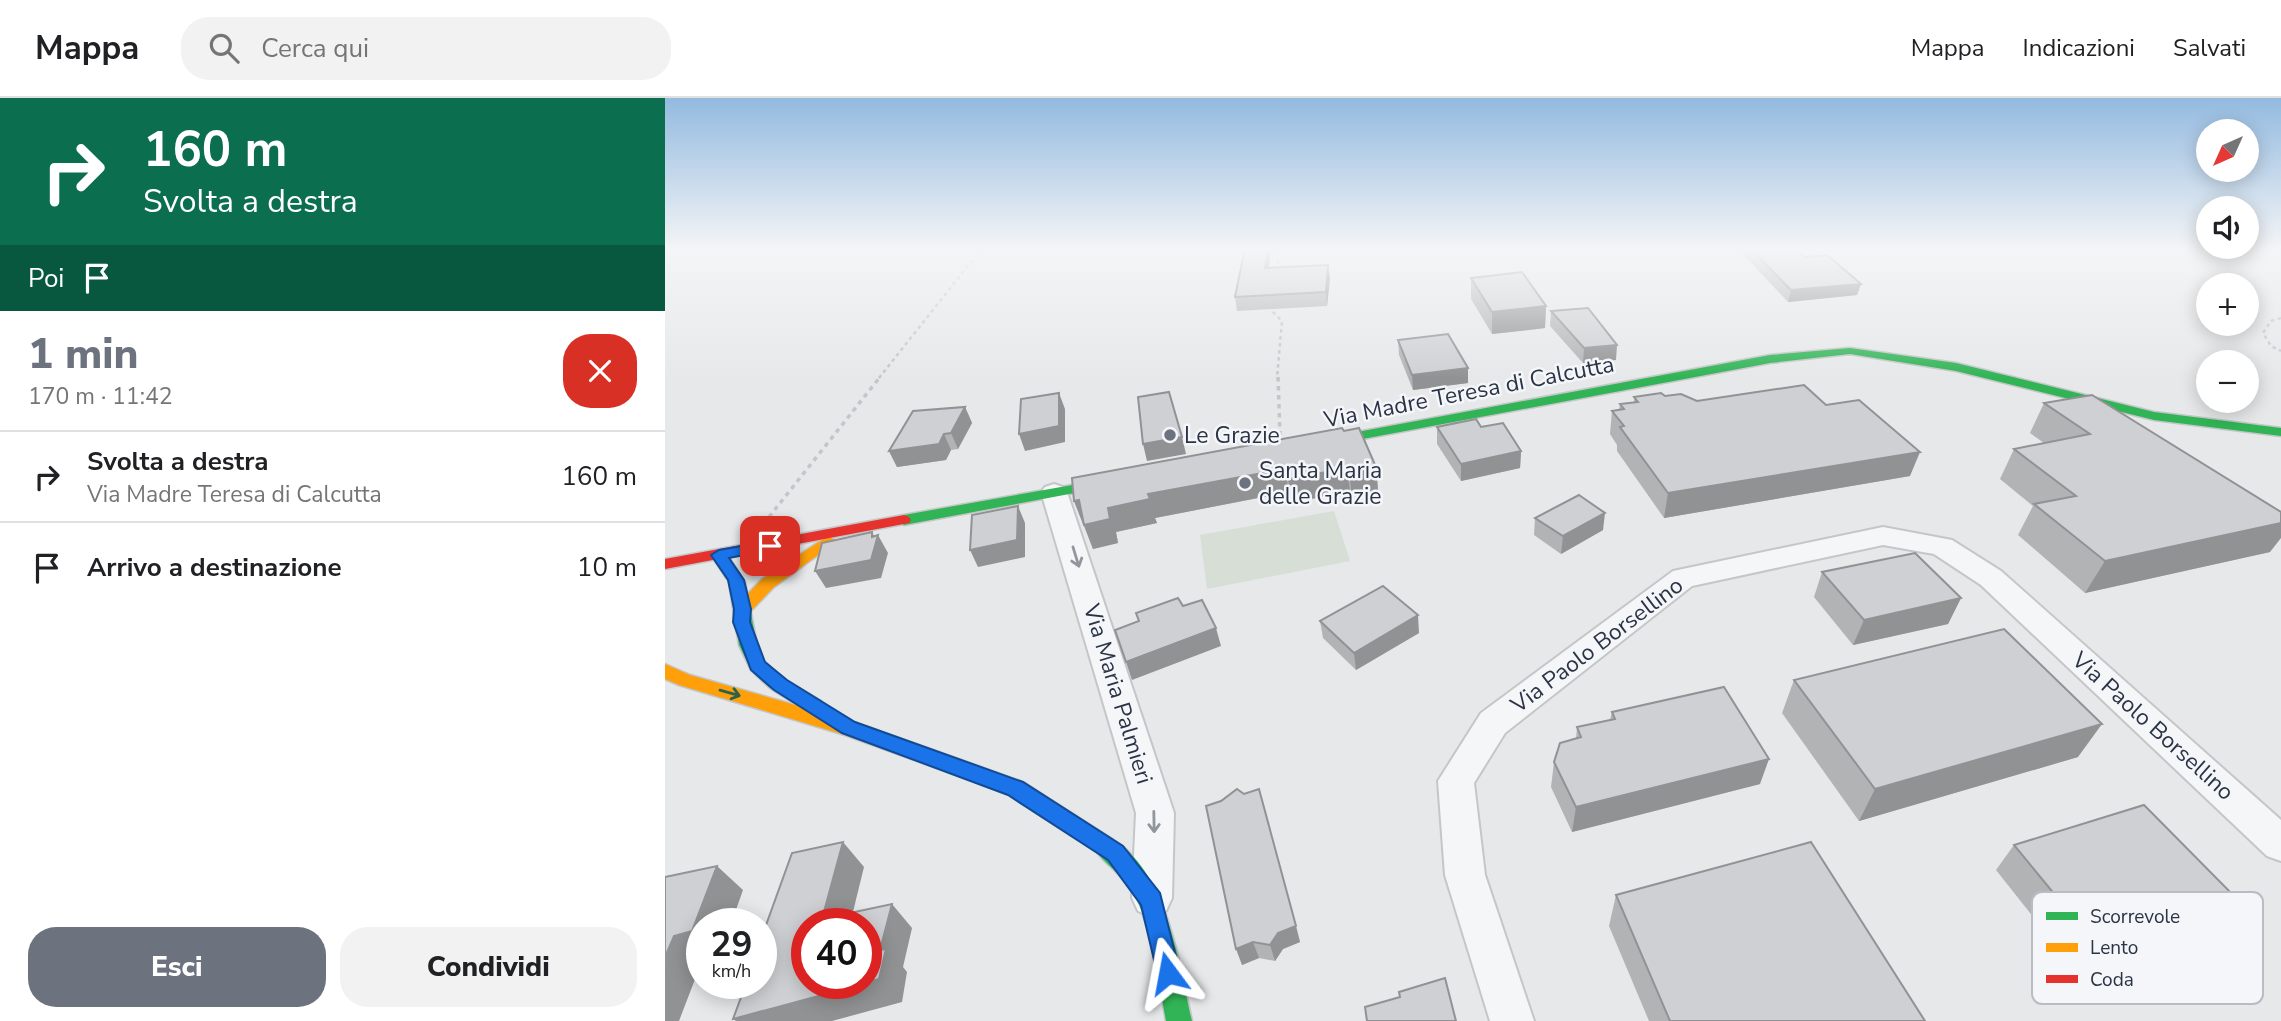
<!DOCTYPE html>
<html lang="it">
<head>
<meta charset="utf-8">
<style>
	:root { --surface:#fff; --page:#f2f2f2; --text:#202124; --muted:#757577; --line:#e0e0e0; --accent:#6c737f }
	body { margin:0; font-family:"Nunito Sans",sans-serif; background:var(--page); color:var(--text); height:100vh; display:flex; flex-direction:column; font-size:26px; white-space:nowrap }
	* { box-sizing:border-box; margin:0 }
	p { font-size:23px; color:var(--muted) }
	.icon { flex:none; width:38px; height:38px; fill:none; stroke:currentColor; stroke-width:2; stroke-linecap:round; stroke-linejoin:round }
	.map { position:relative; flex:1; overflow:hidden }
	.panel { display:flex; flex-direction:column; background:var(--surface); width:665px }
	.panel>* { flex:none }
	.hud { background:#0b6e4f; color:#fff; overflow:hidden }
	.needle { width:46px; rotate:225deg }
	.fabs { position:absolute; left:1531px; top:21px; display:grid; gap:14px }
	.fabs a { display:grid; place-items:center; width:63px; height:63px; border-radius:50%; background:var(--surface); box-shadow:0 4px 18px #0003; font-size:35px }
	.speed { position:absolute; left:21px; top:810px; display:flex; gap:14px; font-size:35px; font-weight:700; text-align:center }
	.speed>* { display:grid; place-content:center; width:91px; height:91px; border-radius:50%; background:var(--surface); box-shadow:0 4px 18px #0003; line-height:1 }
	.speed small { font-size:18px; font-weight:400 }
	.speed .limit { border:10px solid #d22; background:#fff; color:#111 }
	.pin { position:absolute; display:grid; place-items:center; width:60px; height:60px; color:#fff; margin:-30px; border-radius:14px; box-shadow:0 4px 10px #0006 }
	.me { position:absolute; width:77px; margin:-38px; rotate:347deg; stroke-linejoin:round; filter:drop-shadow(0 0 5px #0008) }
	.turn { display:flex; align-items:center; gap:24px; height:147px; padding:0 28px; font-size:32px }
	.turn .icon { width:91px; height:91px; stroke-width:2.5 }
	.turn b { display:block; font-size:49px; line-height:60px }
	.then { display:flex; align-items:center; height:66px; padding:0 28px; background:#0003; gap:14px; font-size:26px }
	.round { display:grid; place-items:center; flex:none; width:74px; height:74px; border-radius:28px; background:var(--page) }
	.head { display:flex; align-items:center; justify-content:space-between; height:119px; padding:0 28px }
	h1 { font-size:42px; font-weight:800; line-height:52px; color:var(--accent) }
	.cta { display:flex; gap:14px; margin-top:auto; padding:14px 28px }
	.cta a { flex:1; height:80px; border-radius:28px; background:var(--accent); color:#fff; font-size:28px; font-weight:800; line-height:80px; text-align:center }
	.cta a+a { background:var(--page); color:var(--text) }
	ul { padding:0; list-style:none }
	li { display:flex; align-items:center; gap:21px; height:91px; padding:0 28px; border-top:2px solid var(--line) }
	li div { flex:1 }
	li b { display:block; font-size:26px }
	li em { font-style:normal }
	header { display:flex; align-items:center; gap:42px; box-sizing:border-box; height:98px; padding:0 35px; background:var(--surface); border-bottom:2px solid var(--line) }
	header strong { font-size:33px }
	nav { display:flex; gap:38px; margin-inline-start:auto; font-size:24px }
	.search { width:490px; height:63px; background:var(--page); display:flex; align-items:center; gap:18px; box-sizing:border-box; padding:0 24px; border-radius:28px; color:var(--muted); font-size:26px }
	main { display:flex; flex:1; min-height:0 }
	.map>svg:first-child { display:block }
	.green { fill:#d6ded6 }
	.lines { fill:none; stroke-linecap:round; stroke-linejoin:round }
	.street-casing { stroke:#c4c6c8; stroke-width:4 }
	.fast-casing { stroke:#c4c6c8; stroke-width:3 }
	.slow-casing { stroke:#c4c6c8; stroke-width:3 }
	.jam-casing { stroke:#c4c6c8; stroke-width:3 }
	.path-far1 { stroke:#c5c6ca; stroke-width:2.5; stroke-dasharray:3.5 3.5; stroke-linecap:butt }
	.path { stroke:#c5c6ca; stroke-width:3.5; stroke-dasharray:4.5 4.5; stroke-linecap:butt }
	.street { fill:#f5f6f7; fill-rule:evenodd }
	.fast { fill:#30b455; fill-rule:evenodd }
	.slow { fill:#ff9f0a; fill-rule:evenodd }
	.jam { fill:#e5322d; fill-rule:evenodd }
	.wall { fill:#b1b3b5 }
	.shaded-wall { fill:#909294 }
	.building { fill:#ced0d3; stroke:#909294; stroke-width:2 }
	.oneway { stroke:#90959e }
	.oneway2 { stroke:#2d614b }
	.route { fill:#1a73e8; stroke:#114b97; stroke-width:2 }
	.poi-dot { fill:#6c737f; stroke:#f4f6f9; stroke-width:2.5 }
	.labels { text-anchor:middle; dominant-baseline:central; stroke-width:5; stroke-linejoin:round; paint-order:stroke }
	.street-label { font-size:23px; fill:#2b3445; stroke:#f4f6f9 }
	.poi-label { font-size:23px; fill:#2b3445; stroke:#f4f6f9; text-anchor:start }
	.key { fill:#f4f6f9; stroke:#b8bcc3; stroke-width:2 }
	.key-label { font-size:19px; fill:#2b3445 }
</style>
</head>
<body>
<header>
<strong>Mappa</strong>
<div class="search"><svg class="icon" aria-label="search" viewBox="0 0 24 24"><circle cx="10" cy="10" r="6"/><path d="M15 15l6 6"/></svg>Cerca qui</div>
<nav><a>Mappa</a><a>Indicazioni</a><a>Salvati</a></nav>
</header>
<main>
<section class="panel">
<div class="hud">
<div class="turn"><svg class="icon" aria-label="right" viewBox="0 0 24 24"><path d="M7 20v-9h11M14 6l5 5-5 5"/></svg><div><b>160 m</b>Svolta a destra</div></div>
<div class="then">Poi<svg class="icon" aria-label="arrive" viewBox="0 0 24 24"><path d="M6 21V4h12l-3 4 3 4H6"/></svg></div>
</div>
<div class="head"><div><h1>1 min</h1><p>170 m · 11:42</p></div><a class="round" style="background:#d93025;color:#fff"><svg class="icon" aria-label="close" viewBox="0 0 24 24"><path d="M6 6l12 12M18 6L6 18"/></svg></a></div>
<ul>
<li><svg class="icon" aria-label="right" viewBox="0 0 24 24"><path d="M7 20v-9h11M14 6l5 5-5 5"/></svg><div><b>Svolta a destra</b><p>Via Madre Teresa di Calcutta</p></div><em>160 m</em></li>
<li><svg class="icon" aria-label="arrive" viewBox="0 0 24 24"><path d="M6 21V4h12l-3 4 3 4H6"/></svg><div><b>Arrivo a destinazione</b></div><em>10 m</em></li>
</ul>
<div class="cta"><a>Esci</a><a>Condividi</a></div>
</section>
<div class="map">
<svg width="1616" height="923" viewBox="0 0 1616 923">
	<rect width="100%" height="100%" fill="#e6e8ea"/>
	<path class="green" d="M669,413l16,50 -143,28 -7,-54z"/>
	<g class="lines">
		<g class="street-casing">
			<g id="street">
				<path d="M389,386l9,3 4,5 107,321 -2,85 -6,13 -14,6 -14,-6 -6,-13 4,-85 -95,-321 4,-5z"/>
				<path d="M1218,429l69,13 49,31 280,249v41l-14,-5 -286,-271 -47,-31 -51,-9 -191,41 -187,147 -31,50 11,92 49,146h-44l-45,-146 -7,-94 43,-68 192,-142z"/>
			</g>
		</g>
		<g class="fast-casing">
			<g id="fast">
				<path d="M1185,250l106,15 198,49 127,16v8l-127,-16 -198,-49 -106,-17 -80,9 -461,86 -7,-4 7,-4 461,-86z"/>
				<path d="M458,378l7,4 -2,3 -224,42 -7,-5 7,-5z"/>
				<path d="M54,452l6,1 20,31 12,63 7,16 18,17 39,23 2,5 -2,5 -7,2 -7,-2 -37,-23 -19,-18 -12,-25 -10,-63 -18,-27z"/>
				<path d="M439,738c62,24 75,129 88,185h-26c-8,-44 -12,-91 -34,-130 -10,-18 -32,-30 -39,-45l3,-7z"/>
			</g>
		</g>
		<g class="slow-casing">
			<g id="slow">
				<path d="M163,438l8,5 -3,3 -59,43 -25,26h-12l-2,-4 2,-4 25,-26z"/>
				<path d="M0,566l25,11 158,45 175,62 89,57 3,7 -3,7 -8,3 -95,-62 -164,-59 -166,-50 -14,-6z"/>
			</g>
		</g>
		<g class="jam-casing">
			<path id="jam" d="M239,417l5,2 2,3 -2,3 -244,46v-10z"/>
		</g>
		<g class="path-far1">
			<path d="M612,173l2,-23"/>
			<path d="M609,207l-1,7 9,9 -5,57"/>
			<path d="M1616,220l-10,3 -8,12 8,13 10,5"/>
			<path d="M214,280l103,-130"/>
		</g>
		<g class="path">
			<path d="M613,279l2,58"/>
			<path d="M104,419l111,-140"/>
		</g>
		<use href="#street" class="street"/>
		<use href="#fast" class="fast"/>
		<use href="#slow" class="slow"/>
		<use href="#jam" class="jam"/>
	</g>
	<g class="wall">
		<path d="M580,150h26l-2,20 59,-3 2,13 -3,28 -90,5 -2,-14z"/>
		<path d="M1072,150h59l9,9 56,27 -4,11 -69,7z"/>
		<path d="M806,180l75,28 -1,22 -53,6 -21,-35z"/>
		<path d="M886,213l65,49 -33,3 -33,-37z"/>
		<path d="M733,242l70,28v15l-55,7 -14,-35z"/>
		<path d="M1000,298l32,5 129,4 84,71 -246,42 -47,-67v-6l-7,-11 2,-23 7,-1 1,-6 14,-2v-5z"/>
		<path d="M1379,305l226,149 -185,41 -67,-58 15,-29 -33,-27 14,-30 30,-6 -14,-10z"/>
		<path d="M300,309l7,16 -14,26 -7,1 -5,10 -49,7 -8,-16z"/>
		<path d="M772,329h44l40,24 -1,17 -59,13 -24,-37z"/>
		<path d="M679,333l32,36 2,23 -26,6 -2,-5 -58,12 -3,-11 -134,26 2,5 -41,9 2,11 -25,6 -19,-48z"/>
		<path d="M870,420l68,12 -42,24 -27,-19z"/>
		<path d="M1157,474l139,26 -13,26 -95,21 -39,-48z"/>
		<path d="M655,523l99,12 -63,37 -33,-32z"/>
		<path d="M1129,582l284,77 -219,64 -77,-108z"/>
		<path d="M947,614l148,72 -188,48 -21,-45 3,-25 22,-23 1,-12 33,-7z"/>
		<path d="M594,691l41,153 -17,7 -8,12 -16,-3 -17,7 2,-171z"/>
		<path d="M1349,747l205,88 -135,48 -88,-111z"/>
		<path d="M951,797l309,126h-276l-40,-95z"/>
	</g>
	<g class="shaded-wall">
		<path d="M603,150h3l-4,33 -2,-13z"/>
		<path d="M663,167l2,13 -3,28 -1,-14z"/>
		<path d="M1196,186l-4,11 -69,7 3,-12z"/>
		<path d="M881,208l-1,22 -53,6v-22z"/>
		<path d="M952,247l-1,15 -33,3 1,-15z"/>
		<path d="M803,270v15l-55,7 -1,-15z"/>
		<path d="M394,295l6,16v33l-40,9 -6,-17z"/>
		<path d="M300,309l7,16 -14,26 -7,-16z"/>
		<path d="M279,336l7,16 -5,10 -49,7 -8,-16z"/>
		<path d="M517,339l4,17 -39,7 -4,-17z"/>
		<path d="M856,353l-1,17 -59,13v-17z"/>
		<path d="M1255,354l-10,24 -246,42 4,-25z"/>
		<path d="M711,369l2,23 -26,6 -3,-24z"/>
		<path d="M682,370l3,23 -58,12 -4,-24z"/>
		<path d="M620,371l4,23 -134,26 2,5 -41,9 2,11 -25,6 -9,-24 24,-17 40,-14z"/>
		<path d="M414,402l9,23 -5,1 -9,-23z"/>
		<path d="M353,408l7,17v34l-47,10 -8,-17z"/>
		<path d="M940,415l-2,17 -42,24 2,-18z"/>
		<path d="M1616,425v15l-11,14 -185,41 20,-32z"/>
		<path d="M207,434l5,9 1,-6 10,18 -7,25 -55,10 -11,-17 57,-34z"/>
		<path d="M1296,500l-13,26 -95,21 11,-25z"/>
		<path d="M753,517l1,18 -63,37 -2,-17z"/>
		<path d="M551,530l5,18 -89,34 -6,-18z"/>
		<path d="M1437,626l-24,33 -219,64 16,-32z"/>
		<path d="M1104,661l-9,25 -188,48 4,-25z"/>
		<path d="M178,744l21,25 -14,57 -28,-5z"/>
		<path d="M52,768l26,24 -12,34h-29v37l-23,60h-14v-64l9,-21z"/>
		<path d="M227,806l20,24 -9,39 4,5 -5,30 -70,19h-96l-3,-2 133,-35 14,-34z"/>
		<path d="M1582,811l-28,24 -135,48 23,-23z"/>
		<path d="M631,828l4,16 -17,7 -8,12 -5,-16 8,-12z"/>
		<path d="M588,844l6,16 -17,7 -6,-16z"/>
	</g>
	<g class="building">
		<path d="M580,150h23l-3,20 63,-3 -2,27 -91,5z"/>
		<path d="M1085,150h46l9,9 22,-2 34,29 -70,6z"/>
		<path d="M857,174l24,34 -54,6 -21,-34z"/>
		<path d="M923,210l29,37 -33,3 -33,-37z"/>
		<path d="M783,236l20,34 -56,7 -14,-35z"/>
		<path d="M1139,287l22,20 33,-5 61,52 -252,41 -48,-66 4,-1 -12,-15 12,-2 -4,-5 18,-2 -4,-5 27,-4 4,3 16,-2 16,7z"/>
		<path d="M504,294l13,45 -39,7 -5,-47z"/>
		<path d="M394,295v33l-40,8 2,-35z"/>
		<path d="M1427,297l189,117v11l-176,38 -71,-57 42,-8 -62,-47 76,-15 -46,-31z"/>
		<path d="M300,309l-14,26 -7,1 -5,10 -50,7 24,-40z"/>
		<path d="M811,321l5,8 22,-4 18,28 -60,13 -24,-37z"/>
		<path d="M677,330l2,3 15,-3 17,39 -27,5 -2,-4 -59,11 -3,-10 -137,25 2,5 -42,9 2,11 -26,6 -5,-25 -5,1 -2,-23z"/>
		<path d="M914,397l26,18 -42,23 -28,-18z"/>
		<path d="M353,408l-1,34 -47,10 2,-35z"/>
		<path d="M207,434v5l6,-2 -7,25 -56,11 7,-28z"/>
		<path d="M1250,455l46,45 -97,22 -42,-48z"/>
		<path d="M718,488l35,29 -64,38 -34,-32z"/>
		<path d="M513,500l5,8 19,-6 14,28 -90,34 -11,-32 24,-9 -3,-8z"/>
		<path d="M1339,531l98,95 -227,65 -81,-109z"/>
		<path d="M1059,589l45,72 -193,48 -22,-45 6,-19 21,-6 -4,-10 38,-8 -3,-7z"/>
		<path d="M572,691l7,5 15,-5 37,137 -18,7 -8,12 -17,-3 -17,7 -30,-143 15,-5z"/>
		<path d="M1479,707l103,104 -140,49 -93,-113z"/>
		<path d="M178,744l-21,77 70,-15 -12,46 6,-1 -7,30 -13,4v-59h-59v60h56l-130,35 13,-35h15v-45l31,-86z"/>
		<path d="M1146,744l114,179h-255l-54,-126z"/>
		<path d="M52,768l-25,65 -18,5 -9,21v-80z"/>
		<path d="M780,880l11,43h-89l-2,-14 35,-10 -1,-5z"/>
	</g>
	<defs><path id="oneway-shaft" d="M-6 0H5M1.5-3L5.5 0L1.5 3" fill="none" stroke-width="1.6" stroke-linecap="round" stroke-linejoin="round" transform="scale(1.75)"/></defs>
	<g class="oneway">
		<use href="#oneway-shaft" transform="translate(411 459) rotate(73)"/>
		<use href="#oneway-shaft" transform="translate(489 724) rotate(89)"/>
	</g>
	<use class="oneway2" href="#oneway-shaft" transform="translate(65 595) rotate(16)"/>
	<linearGradient id="sky" x2="0" y2="1"><stop stop-color="#93bae0"/><stop offset="0.54" stop-color="#f4f5f6"/><stop offset="1" stop-color="#f4f5f6" stop-opacity="0"/></linearGradient>
	<rect width="1616" height="280" fill="url(#sky)"/>
	<path class="route" d="M105,443l8,5 -2,3 -47,9 15,22 7,29 -1,13 15,40 22,18 68,42 168,60 100,64 37,47 20,80 -3,8 -9,4 -9,-4 -18,-76 -33,-45 -100,-65 -166,-62 -68,-43 -23,-20 -18,-48 1,-13 -6,-29 -17,-25 8,-5z"/>
	<g class="poi-dot">
		<circle cx="505" cy="337" r="7"/>
		<circle cx="580" cy="385" r="7"/>
	</g>
	<g class="labels">
		<g class="street-label">
			<text transform="translate(804 294) rotate(-11)">Via Madre Teresa di Calcutta</text>
			<text transform="translate(932 547) rotate(-37)">Via Paolo Borsellino</text>
			<text transform="translate(453 596) rotate(73)">Via Maria Palmieri</text>
			<text transform="translate(1488 628) rotate(42)">Via Paolo Borsellino</text>
		</g>
		<g class="poi-label">
			<text x="519" y="337">Le Grazie</text>
			<text x="594" y="372">Santa Maria<tspan x="594" dy="26">delle Grazie</tspan></text>
		</g>
	</g>
	<rect x="1367" y="794" width="231" height="112" rx="10" class="key"/>
	<rect x="1381" y="814" width="32" height="8" fill="#30b455"/>
	<rect x="1381" y="845" width="32" height="9" fill="#ff9f0a"/>
	<rect x="1381" y="877" width="32" height="8" fill="#e5322d"/>
	<g class="key-label">
		<text x="1425" y="825">Scorrevole</text>
		<text x="1425" y="856">Lento</text>
		<text x="1425" y="888">Coda</text>
	</g>
</svg>
<div class="fabs">
<a><svg class="needle" viewBox="-14 -14 28 28"><path d="M0-13l5 13h-10z" fill="#e53935"/><path d="M0 13l5-13h-10z" fill="#757577"/></svg></a>
<a><svg class="icon" aria-label="sound" viewBox="0 0 24 24"><path d="M4 9h4l5-4v14l-5-4H4zM17 9q2 3 0 6"/></svg></a>
<a>+</a>
<a>−</a>
</div>
<div class="speed"><div>29<small>km/h</small></div><div class="limit">40</div></div>
<div class="pin" style="left:105px;top:448px;background:#d93025"><svg class="icon" aria-label="arrive" viewBox="0 0 24 24"><path d="M6 21V4h12l-3 4 3 4H6"/></svg></div>
<svg class="me" style="left:503px;top:875px" viewBox="-20 -20 40 40"><path d="M0-17L14 15 0 8-14 15z" fill="#1a73e8" stroke="#fff" stroke-width="4"/></svg>
</div>
</main>
</body>
</html>
